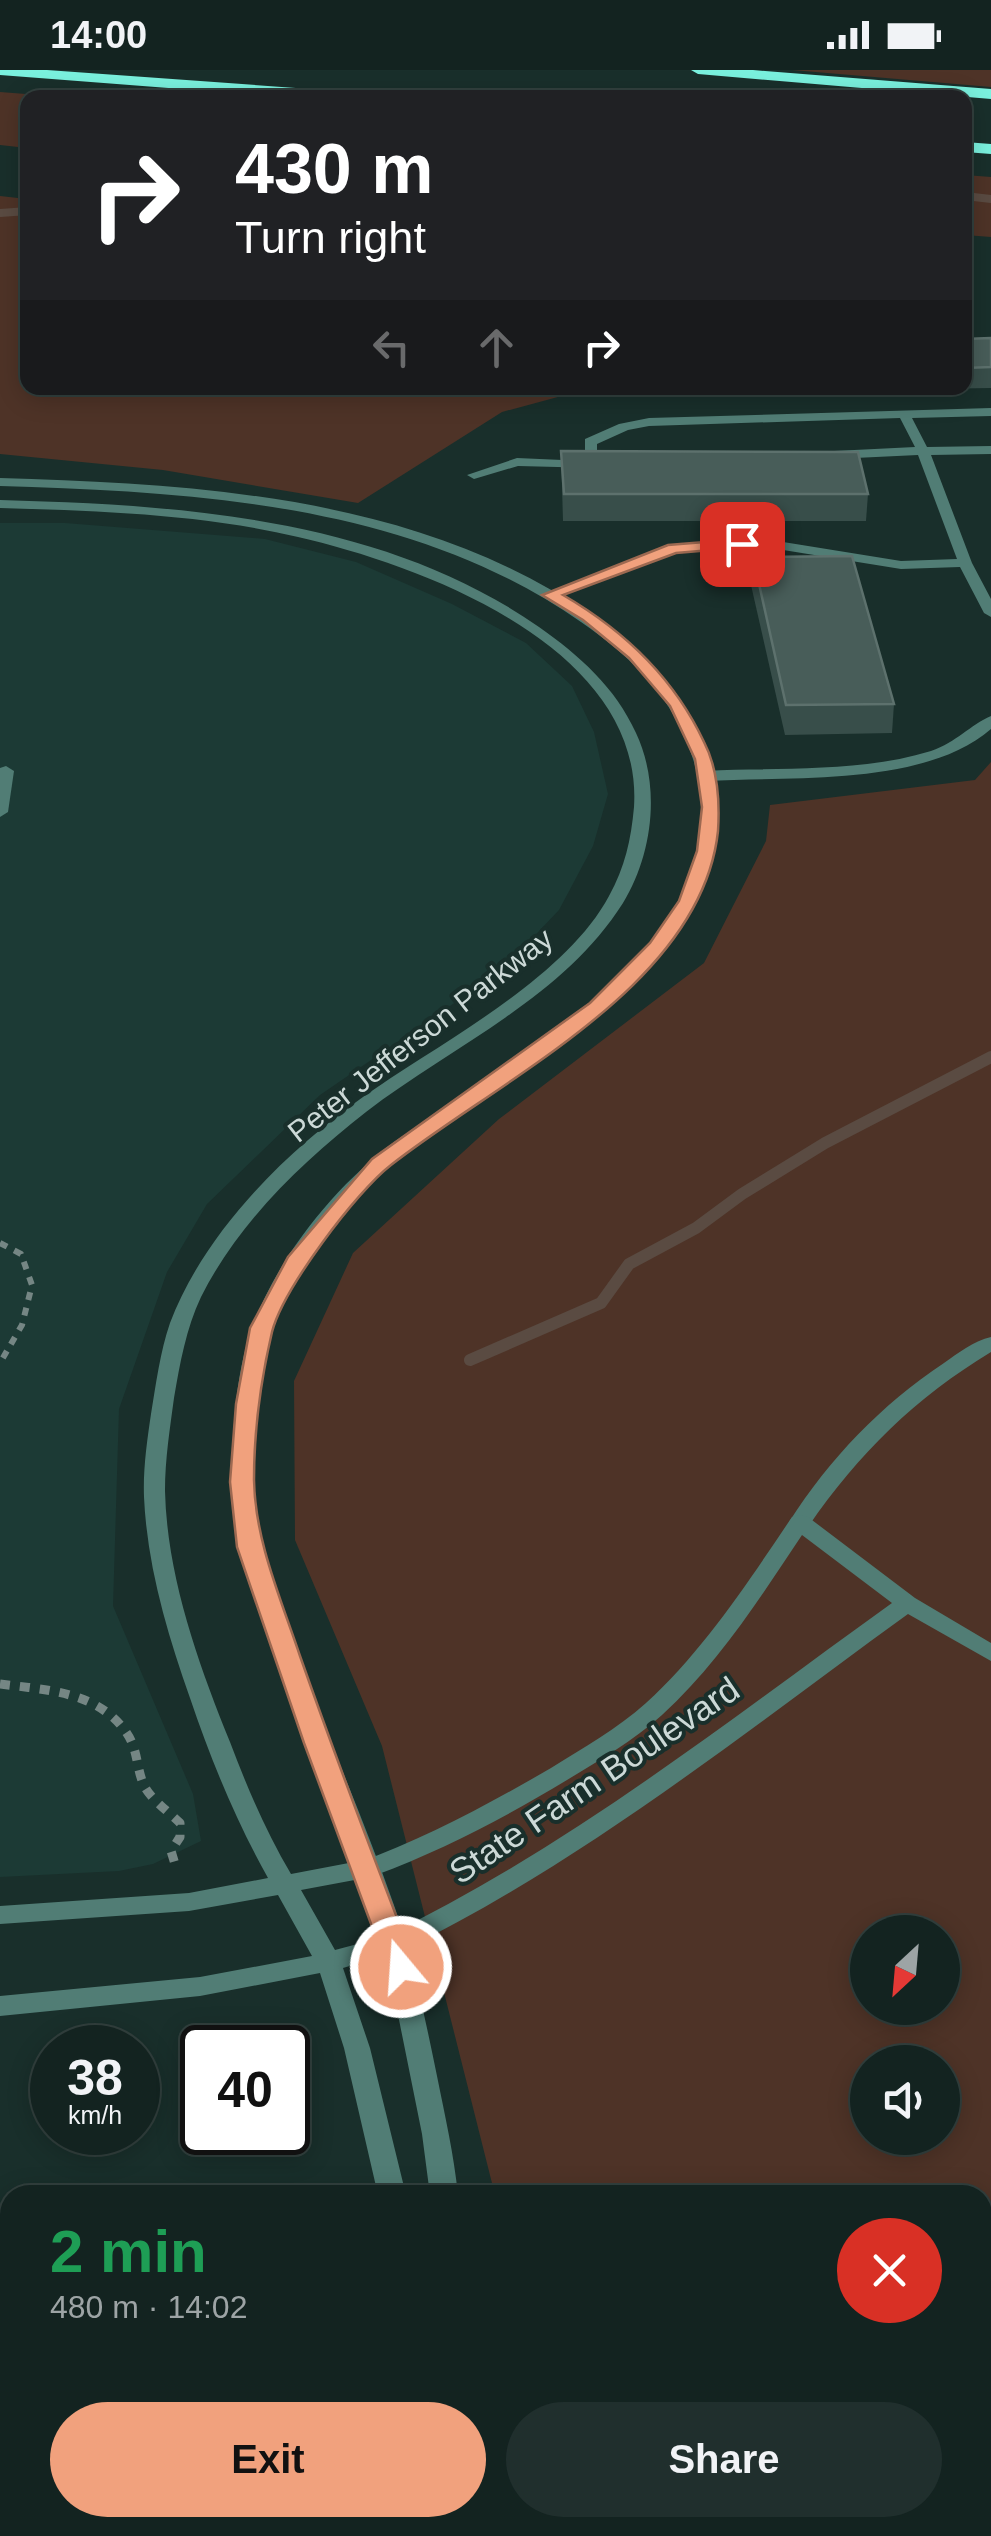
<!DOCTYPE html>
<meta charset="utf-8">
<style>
body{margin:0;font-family:Helvetica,sans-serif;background:#202f2d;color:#f1f3f6;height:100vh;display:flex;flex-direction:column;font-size:38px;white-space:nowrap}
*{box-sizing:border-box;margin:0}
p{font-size:32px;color:#9da4a5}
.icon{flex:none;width:55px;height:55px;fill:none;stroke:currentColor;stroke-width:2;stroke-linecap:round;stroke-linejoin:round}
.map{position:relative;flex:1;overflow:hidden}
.side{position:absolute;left:0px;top:2115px;width:992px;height:352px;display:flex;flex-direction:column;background:#132320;border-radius:30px 30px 0 0;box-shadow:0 5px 25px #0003,0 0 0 2px #32403e}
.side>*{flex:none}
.hud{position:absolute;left:20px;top:20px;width:952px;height:305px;border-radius:20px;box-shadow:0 5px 25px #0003,0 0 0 2px #32403e;background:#202124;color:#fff;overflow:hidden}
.needle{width:65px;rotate:206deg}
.fabs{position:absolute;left:850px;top:1845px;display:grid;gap:20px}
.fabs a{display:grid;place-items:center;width:110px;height:110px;border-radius:50%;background:#132320;box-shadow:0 5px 25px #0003,0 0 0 2px #32403e;font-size:50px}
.speed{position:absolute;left:30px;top:1955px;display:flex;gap:20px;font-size:50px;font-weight:700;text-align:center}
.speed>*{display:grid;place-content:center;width:130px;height:130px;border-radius:50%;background:#132320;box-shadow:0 5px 25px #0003,0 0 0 2px #32403e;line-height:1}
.speed small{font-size:25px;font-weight:400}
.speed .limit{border:5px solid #111;border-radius:15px;background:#fff;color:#111}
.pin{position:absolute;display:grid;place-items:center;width:85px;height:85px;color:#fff;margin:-42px;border-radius:20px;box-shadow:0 5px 15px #0006}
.me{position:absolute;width:110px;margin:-55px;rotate:342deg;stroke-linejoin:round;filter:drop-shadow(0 0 8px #0008)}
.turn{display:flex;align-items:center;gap:35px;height:210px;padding:0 50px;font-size:45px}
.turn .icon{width:130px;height:130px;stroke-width:2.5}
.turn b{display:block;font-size:70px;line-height:85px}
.lanes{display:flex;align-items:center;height:95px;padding:0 50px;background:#0003;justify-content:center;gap:50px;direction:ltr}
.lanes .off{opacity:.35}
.round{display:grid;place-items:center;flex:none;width:105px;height:105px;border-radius:52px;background:#202f2d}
.headline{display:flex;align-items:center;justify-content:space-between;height:170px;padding:0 50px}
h1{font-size:60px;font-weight:600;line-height:75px;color:#1e9e55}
.action{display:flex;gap:20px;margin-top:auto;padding:20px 50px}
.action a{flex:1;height:115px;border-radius:60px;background:#f1a17d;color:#111;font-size:40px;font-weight:600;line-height:115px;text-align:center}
.action a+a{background:#202f2d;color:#f1f3f6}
.status{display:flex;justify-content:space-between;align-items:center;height:70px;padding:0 50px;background:#132320;direction:ltr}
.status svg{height:28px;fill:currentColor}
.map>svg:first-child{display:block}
.built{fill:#1c3a35}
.green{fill:#4e3327;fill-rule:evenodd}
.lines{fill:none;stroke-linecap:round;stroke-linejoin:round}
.stream-far1{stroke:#5a4b42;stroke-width:8}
.stream{stroke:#5a4b42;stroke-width:12}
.path-far1{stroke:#758684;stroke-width:6;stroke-dasharray:8 8;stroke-linecap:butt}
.path{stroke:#758684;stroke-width:9;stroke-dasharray:10 10;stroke-linecap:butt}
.service{fill:#517d75;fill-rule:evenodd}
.minor{fill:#517d75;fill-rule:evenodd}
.tertiary{fill:#517d75;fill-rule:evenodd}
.motorway{fill:#7af1de;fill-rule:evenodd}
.wall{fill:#384e4a}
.building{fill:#485d59;stroke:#5d716d;stroke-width:2.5}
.route{fill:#f1a17d;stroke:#9d6951;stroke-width:2.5}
.labels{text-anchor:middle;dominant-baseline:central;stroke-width:8;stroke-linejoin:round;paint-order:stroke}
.street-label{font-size:30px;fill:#ccd9d7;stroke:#192f2b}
.near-street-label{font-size:35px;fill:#ccd9d7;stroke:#192f2b}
</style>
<div class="status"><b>14:00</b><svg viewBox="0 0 49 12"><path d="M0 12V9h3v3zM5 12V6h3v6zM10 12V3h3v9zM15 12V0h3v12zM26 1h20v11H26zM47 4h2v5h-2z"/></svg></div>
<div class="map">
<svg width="991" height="2466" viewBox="0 0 991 2466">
<rect width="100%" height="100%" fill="#192f2b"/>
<path class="built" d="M0 453H65L265 469 356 492 452 534 526 573 572 616 594 662 608 724 593 776 559 840 501 901 320 1025 207 1134 167 1202 119 1339 113 1536 193 1724 201 1771 153 1794 119 1801 0 1807Z"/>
<g class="green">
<path d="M792 0H991V17Z"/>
<path d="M0 22 65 27 28 28 27 78 0 75Z"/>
<path d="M965 105 991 107V167L965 165Z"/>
<path d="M0 126 27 129 28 318H591L502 342 358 433 163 400 0 384Z"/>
<path d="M991 692V2432L983 2435 982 2125H495L382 1676 295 1470 294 1311 353 1183 499 1049 704 893 766 771 770 735 975 710ZM868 1862H942V1938H868ZM868 1992H942V2068H868Z"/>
<path d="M579 2458H908L880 2466H581Z"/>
</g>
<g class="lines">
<g class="stream-far1">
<path d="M965 126 991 129"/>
<path d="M0 143 28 141"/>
</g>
<path class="stream" d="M470 1290 601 1233 629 1194 696 1158 742 1124 825 1073 991 987"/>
<path class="path-far1" d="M0 1173 21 1184 32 1215 22 1255 0 1293"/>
<path class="path" d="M0 1614C46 1620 97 1621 126 1662 138 1679 136 1696 143 1713 148 1727 169 1742 180 1753V1767L171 1781 175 1794"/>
<g class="service">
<path d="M991 338V346L912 348 927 377 991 376V384L931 385 972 493 991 529V547L984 543 960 497 901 499 777 479 676 482 555 528 543 525 674 474 777 471 901 491 957 489 918 385 834 389 827 385 834 381 915 377 900 348 649 356 628 360 597 374V398L518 396 474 409 467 405 517 388 585 391V369L619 354 649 348Z"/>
<path d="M991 646V659C924 717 791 706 706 711L698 706 706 701C779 697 860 703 931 681 957 672 970 655 991 646Z"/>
<path d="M6 696 14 701 8 742 0 747V698Z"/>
<path d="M991 1267V1282C915 1328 858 1384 808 1457H792L789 1452C830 1388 881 1335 944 1293 958 1283 974 1271 991 1267Z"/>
<path d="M991 2248V2276L982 2279V2251Z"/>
</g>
<path class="minor" d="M800 1445 808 1447 915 1528 991 1573V1591L908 1544C745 1662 585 1791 404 1880L395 1883 386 1880 382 1873 386 1866C567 1779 729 1650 892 1533L802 1465C760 1528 718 1594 662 1645 633 1671 600 1690 567 1710 506 1747 443 1780 376 1805L367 1808 358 1805 355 1799 358 1793C426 1768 489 1734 551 1698 583 1678 617 1659 646 1633 704 1580 748 1512 792 1447Z"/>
<g class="tertiary">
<path d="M0 408C204 414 421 427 594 547 638 578 677 613 699 663 732 737 716 804 671 869 611 955 493 1021 407 1080 350 1123 295 1191 271 1259 252 1315 249 1419 261 1476 269 1513 284 1549 297 1584 328 1669 365 1752 395 1838 414 1893 425 1948 437 2006 445 2046 454 2085 458 2125H430L422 2064 386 1885 343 1898 370 1978 406 2125H378L344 1978 320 1903 200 1926 0 1946V1926L200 1907 312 1886 278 1825 189 1841 0 1854V1836L189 1823 268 1808C236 1751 211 1690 190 1628 167 1563 147 1495 144 1427 143 1399 147 1371 151 1344 156 1314 160 1282 170 1253 204 1163 285 1082 363 1027 439 973 564 910 609 826 625 797 631 770 634 737 644 578 424 496 298 467 201 444 100 441 0 438V430C184 435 383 448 539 557 580 586 615 617 636 663 661 716 653 784 623 833 562 929 453 975 366 1042 302 1092 238 1153 201 1227 186 1259 180 1293 174 1328 170 1358 165 1389 165 1421 167 1506 198 1593 230 1672 247 1717 266 1762 291 1804L354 1792C328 1723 300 1655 275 1586 262 1550 247 1514 239 1477 227 1419 231 1314 252 1258 277 1188 334 1117 394 1072 484 1010 586 954 655 867 694 818 713 750 693 689 674 628 633 588 581 552 412 434 199 422 0 416ZM360 1809 380 1868 335 1880 301 1820Z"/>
<path d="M465 2458H495L497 2466H467Z"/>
</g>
<g class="motorway">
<path d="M0 0H47L365 23 372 28H297L0 5Z"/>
<path d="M691 0H753L991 19V29L698 4Z"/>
<path d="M965 72 991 74V84L965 82Z"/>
</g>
</g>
<g class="wall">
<path d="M991 268V318L742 322 741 318H965V269Z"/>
<path d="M561 381 868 424 866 451H563Z"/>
<path d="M753 487 894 634 892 663 785 665 751 515Z"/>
</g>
<g class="building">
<path d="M991 268V297L965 298V269Z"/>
<path d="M561 381 858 382 868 424H564Z"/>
<path d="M852 486 894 634 786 635 753 487Z"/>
</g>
<path class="route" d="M742 469 750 474 747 477 676 483 563 525C625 561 674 608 704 672 718 699 720 730 718 761 702 915 500 1009 391 1095 356 1122 283 1219 272 1262 261 1309 254 1362 254 1410 255 1471 281 1529 300 1586 337 1691 376 1794 416 1897L411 1905 401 1908 391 1905 387 1897 304 1673 237 1477 230 1412 236 1334 250 1258 288 1187 372 1089 590 933 650 873 679 831 697 781 702 737 695 689 670 636 629 588 583 550 542 525 668 475Z"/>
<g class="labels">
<g class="street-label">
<text transform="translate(420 965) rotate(-38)">Peter Jefferson Parkway</text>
</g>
<g class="near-street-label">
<text transform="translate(594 1710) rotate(-34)">State Farm Boulevard</text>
</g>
</g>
</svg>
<div class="fabs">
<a><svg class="needle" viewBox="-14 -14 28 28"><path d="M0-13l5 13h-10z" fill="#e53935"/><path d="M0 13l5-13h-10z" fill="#9da4a5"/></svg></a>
<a><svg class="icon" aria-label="sound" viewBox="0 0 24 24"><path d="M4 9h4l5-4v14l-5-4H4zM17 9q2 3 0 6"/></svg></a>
</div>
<div class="speed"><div>38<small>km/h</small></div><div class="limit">40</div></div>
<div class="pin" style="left:742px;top:474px;background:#d93025"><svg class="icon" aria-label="arrive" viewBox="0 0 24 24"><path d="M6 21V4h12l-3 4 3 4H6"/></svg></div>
<svg class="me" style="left:401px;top:1897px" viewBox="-20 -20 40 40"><circle r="17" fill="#f1a17d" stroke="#fff" stroke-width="3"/><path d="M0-11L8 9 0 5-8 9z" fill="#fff"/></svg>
<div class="hud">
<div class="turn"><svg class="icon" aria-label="right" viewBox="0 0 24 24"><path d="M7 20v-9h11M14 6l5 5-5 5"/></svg><div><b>430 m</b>Turn right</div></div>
<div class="lanes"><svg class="icon off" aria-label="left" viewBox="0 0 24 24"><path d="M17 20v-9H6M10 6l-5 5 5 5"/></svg><svg class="icon off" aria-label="ahead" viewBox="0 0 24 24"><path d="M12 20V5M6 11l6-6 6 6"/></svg><svg class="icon" aria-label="right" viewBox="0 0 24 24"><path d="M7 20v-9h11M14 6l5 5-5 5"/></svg></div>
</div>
<section class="side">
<div class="headline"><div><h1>2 min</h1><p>480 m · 14:02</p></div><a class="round" style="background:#d93025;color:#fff"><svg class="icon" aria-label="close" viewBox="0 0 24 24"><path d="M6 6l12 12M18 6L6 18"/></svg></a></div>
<div class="action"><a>Exit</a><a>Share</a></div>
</section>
</div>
